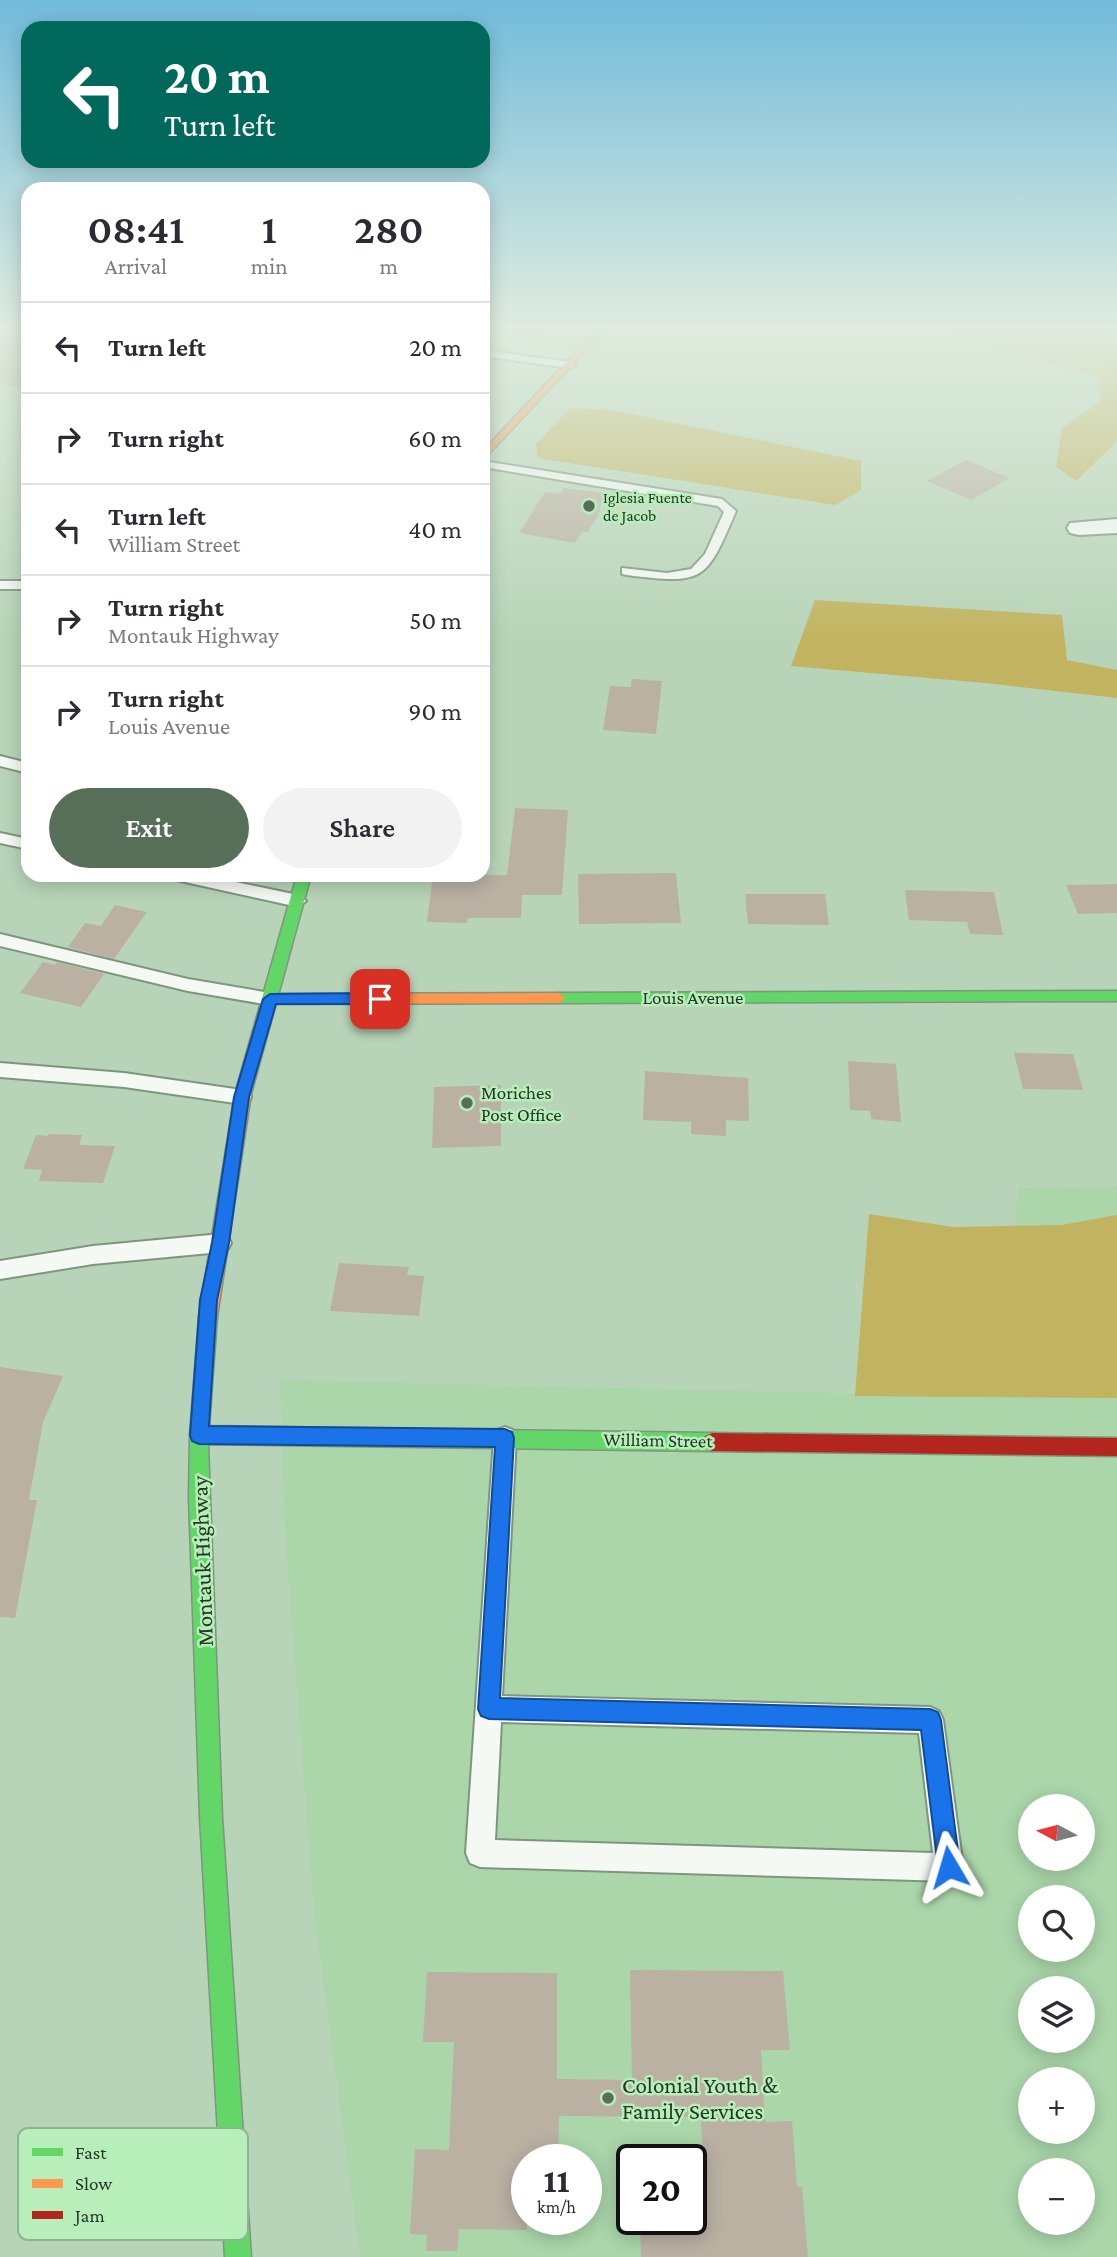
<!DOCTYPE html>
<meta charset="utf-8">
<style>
body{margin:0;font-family:"Crimson Pro",serif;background:#f2f2f3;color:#2b2b33;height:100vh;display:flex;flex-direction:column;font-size:26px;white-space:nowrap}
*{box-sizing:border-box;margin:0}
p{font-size:23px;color:#7c7c81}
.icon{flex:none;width:38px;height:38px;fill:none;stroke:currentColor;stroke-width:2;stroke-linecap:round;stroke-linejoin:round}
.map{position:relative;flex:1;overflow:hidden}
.panel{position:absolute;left:21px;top:182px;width:469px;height:700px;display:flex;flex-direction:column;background:#fff;border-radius:21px;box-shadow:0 4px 18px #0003}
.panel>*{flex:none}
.top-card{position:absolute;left:21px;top:21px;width:469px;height:147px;border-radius:21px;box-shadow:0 4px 18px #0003;background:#00695c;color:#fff;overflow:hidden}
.needle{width:46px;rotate:277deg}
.fabs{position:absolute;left:1018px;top:1794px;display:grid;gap:14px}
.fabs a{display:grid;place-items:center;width:77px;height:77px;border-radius:50%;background:#fff;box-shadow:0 4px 18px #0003;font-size:35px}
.speed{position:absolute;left:511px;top:2144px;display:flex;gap:14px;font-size:35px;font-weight:700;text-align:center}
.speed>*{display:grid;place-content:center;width:91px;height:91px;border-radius:50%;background:#fff;box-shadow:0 4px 18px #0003;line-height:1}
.speed small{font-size:18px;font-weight:400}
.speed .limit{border:4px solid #111;border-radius:10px;background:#fff;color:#111}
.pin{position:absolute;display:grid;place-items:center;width:60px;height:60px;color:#fff;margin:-30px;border-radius:14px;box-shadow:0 4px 10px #0006}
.me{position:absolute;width:77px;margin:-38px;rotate:353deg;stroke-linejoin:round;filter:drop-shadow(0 0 5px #0008)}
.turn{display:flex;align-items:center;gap:24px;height:147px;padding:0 28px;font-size:32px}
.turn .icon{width:91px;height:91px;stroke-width:2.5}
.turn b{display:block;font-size:49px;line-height:60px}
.eta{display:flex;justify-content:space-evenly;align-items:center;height:119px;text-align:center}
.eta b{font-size:42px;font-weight:600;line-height:49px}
.cta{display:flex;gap:14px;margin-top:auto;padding:14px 28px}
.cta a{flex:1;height:80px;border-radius:42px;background:#576f58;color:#fff;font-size:28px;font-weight:600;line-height:80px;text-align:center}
.cta a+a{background:#f2f2f3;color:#2b2b33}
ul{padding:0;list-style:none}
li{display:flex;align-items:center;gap:21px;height:91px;padding:0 28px;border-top:2px solid #e1e1e2}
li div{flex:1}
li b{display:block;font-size:26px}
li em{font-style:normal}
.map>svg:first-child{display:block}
.built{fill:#aad6aa;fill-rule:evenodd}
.green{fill:#c1b87a}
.forest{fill:#c1b35f}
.building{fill:#bab1a3}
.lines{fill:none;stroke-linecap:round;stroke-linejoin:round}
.lane-casing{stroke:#7f957f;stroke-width:4}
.street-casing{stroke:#7f957f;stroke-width:4}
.fast-casing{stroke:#7f957f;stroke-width:3}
.slow-casing{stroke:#7f957f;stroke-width:3}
.jam-casing{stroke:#7f957f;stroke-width:3}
.lane{fill:#f4f9f4;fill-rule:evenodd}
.street{fill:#f4f9f4;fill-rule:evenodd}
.fast{fill:#63d668;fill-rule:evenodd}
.slow{fill:#ff974d;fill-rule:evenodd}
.jam{fill:#b3261e;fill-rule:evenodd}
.route{fill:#1a73e8;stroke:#114b97;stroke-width:2}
.poi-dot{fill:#576f58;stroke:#b8eeb9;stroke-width:2.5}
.labels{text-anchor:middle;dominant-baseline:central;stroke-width:5;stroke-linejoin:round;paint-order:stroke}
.far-poi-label{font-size:16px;fill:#233824;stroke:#b8eeb9;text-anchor:start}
.street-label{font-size:19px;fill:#233824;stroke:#b8eeb9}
.poi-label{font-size:19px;fill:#233824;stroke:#b8eeb9;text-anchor:start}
.near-street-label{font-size:23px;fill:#233824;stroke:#b8eeb9}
.near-poi-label{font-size:23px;fill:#233824;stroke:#b8eeb9;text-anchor:start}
.key{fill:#b8eeb9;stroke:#8bb78c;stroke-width:2}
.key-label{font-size:19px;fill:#233824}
</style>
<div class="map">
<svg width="1117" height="2257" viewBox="0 0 1117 2257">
<rect width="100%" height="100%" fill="#b8d4b8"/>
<g class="built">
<path d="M483 342 527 348 483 391Z"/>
<path d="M1117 1187V2257H360L314 1912 285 1532 280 1380 1001 1397 1018 1188ZM1031 1806H1083V1858H1031ZM1031 1897H1083V1950H1031ZM1031 1988H1083V2040H1031ZM1031 2079H1083V2132H1031ZM527 2160H586V2219H527ZM632 2160H691V2219H632ZM1031 2170H1083V2222H1031Z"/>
</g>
<path class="green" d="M915 325C961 325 1099 309 1100 378L989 344Z"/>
<g class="forest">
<path d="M483 325H551L535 343 483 336Z"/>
<path d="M1037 325H1117V441L1076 481 1056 467 1062 428 1100 402 1099 367 1081 342Z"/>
<path d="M570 408 612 410 861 461V490L835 505 538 458 536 444Z"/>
<path d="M815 600 1062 615 1067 660 1117 670V698L985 683 791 666Z"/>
<path d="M869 1214 953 1227 1062 1225 1117 1215V1398L855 1396Z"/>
</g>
<g class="building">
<path d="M0 331 28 334V388L0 384Z"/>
<path d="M966 460 1010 478 971 500 927 481Z"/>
<path d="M563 488 604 493 598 517 587 532H582L575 543 519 533 545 492 560 494Z"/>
<path d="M632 679 662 681 656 734 603 730 610 686 631 687Z"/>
<path d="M515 808 568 810 562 895H522L521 918H468L467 923 427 922 433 875H507Z"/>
<path d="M676 873 681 923 579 924 578 874Z"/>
<path d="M1117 884V913L1078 914 1066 885Z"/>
<path d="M905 890 994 892 1003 935 970 934 967 922 909 920Z"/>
<path d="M745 894H825L829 925 748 924Z"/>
<path d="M115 905 147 912 114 959 68 947 85 923 101 926Z"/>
<path d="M43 962 55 965 57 962 104 974 81 1007 20 993Z"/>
<path d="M1014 1053 1073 1054 1083 1090 1023 1089Z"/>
<path d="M848 1061 896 1064 901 1122 871 1119 870 1111 850 1110Z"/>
<path d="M645 1071 748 1078 749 1121 726 1120V1136L691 1134V1122L643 1120Z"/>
<path d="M501 1085V1146L432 1148 434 1087Z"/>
<path d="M49 1134 82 1135 79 1145 115 1146 103 1183 39 1181 42 1170 23 1169 36 1135 48 1136Z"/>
<path d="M339 1263 409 1267 407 1275 424 1276 419 1316 330 1311Z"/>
<path d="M0 1367 63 1376 43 1422 29 1500H37L15 1618 0 1617Z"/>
<path d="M630 1970 783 1971 790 2050H761L765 2122 792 2121 797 2187H802L808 2257H641L640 2219H691V2193H704L701 2117 559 2116 558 2160H527V2230L459 2229 457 2251H426L427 2235 410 2234 415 2149 449 2150 454 2042H423L427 1972 557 1973V2079L632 2080Z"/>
</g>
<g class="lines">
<defs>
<g id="lane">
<path d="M483 350 570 362 575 365 570 368 483 356Z"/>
<path d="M483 461 722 499 736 511C706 581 705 585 627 575L622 574V568L667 573 691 569 705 554 724 512 718 506 483 467Z"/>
<rect x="0" y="581" width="28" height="8"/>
<path d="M0 756 28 763V773L0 766Z"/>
<path d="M0 833 28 839V849L0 843Z"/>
<path d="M168 875H202L298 895 306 901 298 907 176 880Z"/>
<path d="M0 934 188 979 270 993 276 994 279 999 276 1004 270 1005 188 991 0 946Z"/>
<path d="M0 1063 124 1073 242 1090 249 1092 251 1097 249 1102 242 1104 124 1087 0 1077Z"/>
<path d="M221 1234 228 1237 231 1243 228 1249 221 1252 93 1264 0 1279V1261L93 1246Z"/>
<path d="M505 1427 513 1430 516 1438 502 1696 930 1707 939 1711 943 1720 963 1867 959 1877 949 1881 480 1867 470 1863 466 1853 494 1438 497 1430ZM501 1722 919 1733 933 1853 495 1840Z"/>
</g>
<path id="street" d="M1117 519V533L1079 535 1070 533 1067 528 1070 523Z"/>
<g id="fast">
<path d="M297 875H311L251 1094 243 1100 235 1094Z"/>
<path d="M1117 991V1001L559 1003 552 998 559 993Z"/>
<path d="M208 1309 214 1312 217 1317 209 1426 712 1433 719 1436 721 1442 719 1448 712 1451 208 1444 222 1817 251 2257H225L200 1817 189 1497 190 1435 199 1317 202 1312Z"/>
</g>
<g id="slow">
<path d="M601 325H610L483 460V451Z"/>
<path d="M559 993 566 998 559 1003 270 1004 263 999 270 994Z"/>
<path d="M243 1088 251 1094 217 1317 214 1322 208 1325 202 1322 199 1317 235 1094Z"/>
</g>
<path id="jam" d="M712 1433 1117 1438V1456L712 1451 705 1448 703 1442 705 1436Z"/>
</defs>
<use href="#lane" class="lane-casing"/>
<use href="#street" class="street-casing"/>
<use href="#fast" class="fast-casing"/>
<use href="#slow" class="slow-casing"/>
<use href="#jam" class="jam-casing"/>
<use href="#lane" class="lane"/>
<use href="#street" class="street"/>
<use href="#fast" class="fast"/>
<use href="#slow" class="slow"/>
<use href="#jam" class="jam"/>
</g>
<linearGradient id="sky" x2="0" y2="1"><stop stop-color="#71bbdb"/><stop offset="0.51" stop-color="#dfecdf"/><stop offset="1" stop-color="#dfecdf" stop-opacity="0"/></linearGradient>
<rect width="1117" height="641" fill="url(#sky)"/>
<path class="route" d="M380 993 387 999 380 1004H276L249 1097 229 1243 217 1300 209 1426 505 1429 512 1432 514 1438 500 1698 930 1709 938 1712 941 1720 960 1867 957 1875 949 1879 941 1875 938 1867 921 1730 489 1719 481 1716 478 1709 495 1447 199 1444 192 1441 190 1435 200 1300 212 1243 234 1097 263 999 270 994Z"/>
<g class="poi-dot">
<circle cx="589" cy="506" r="7"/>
<circle cx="467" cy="1103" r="7"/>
<circle cx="608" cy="2098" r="7"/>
</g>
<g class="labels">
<g class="far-poi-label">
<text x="603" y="497">Iglesia Fuente<tspan x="603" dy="18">de Jacob</tspan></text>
</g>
<g class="street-label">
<text x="693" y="997">Louis Avenue</text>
<text transform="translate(658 1440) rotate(1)">William Street</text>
</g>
<g class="poi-label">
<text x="481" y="1092">Moriches<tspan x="481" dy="22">Post Office</tspan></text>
</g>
<g class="near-street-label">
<text transform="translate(202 1561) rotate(-92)">Montauk Highway</text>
</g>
<g class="near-poi-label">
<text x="622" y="2085">Colonial Youth &amp;<tspan x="622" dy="26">Family Services</tspan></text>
</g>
</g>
<rect x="18" y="2128" width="230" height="112" rx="10" class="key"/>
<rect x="32" y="2148" width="31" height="8" fill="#63d668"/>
<rect x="32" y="2179" width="31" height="9" fill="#ff974d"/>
<rect x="32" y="2211" width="31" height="8" fill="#b3261e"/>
<g class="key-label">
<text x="75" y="2159">Fast</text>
<text x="75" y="2190">Slow</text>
<text x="75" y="2222">Jam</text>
</g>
</svg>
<div class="fabs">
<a><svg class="needle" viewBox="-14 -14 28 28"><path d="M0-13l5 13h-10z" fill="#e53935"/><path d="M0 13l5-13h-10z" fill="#7c7c81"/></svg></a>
<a><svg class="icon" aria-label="search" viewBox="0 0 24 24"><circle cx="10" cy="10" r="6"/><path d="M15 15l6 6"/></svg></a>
<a><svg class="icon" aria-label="layers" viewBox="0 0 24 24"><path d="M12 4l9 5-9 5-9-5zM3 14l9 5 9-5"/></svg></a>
<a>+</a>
<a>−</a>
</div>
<div class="speed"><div>11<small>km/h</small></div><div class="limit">20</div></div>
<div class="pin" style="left:380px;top:999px;background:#d93025"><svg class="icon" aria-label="arrive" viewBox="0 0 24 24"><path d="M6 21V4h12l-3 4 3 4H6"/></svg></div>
<svg class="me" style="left:949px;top:1867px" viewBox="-20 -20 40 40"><path d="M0-17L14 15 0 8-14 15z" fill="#1a73e8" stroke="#fff" stroke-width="4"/></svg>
<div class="top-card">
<div class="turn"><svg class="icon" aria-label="left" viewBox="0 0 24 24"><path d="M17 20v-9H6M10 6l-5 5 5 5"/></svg><div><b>20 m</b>Turn left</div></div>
</div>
<section class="panel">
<div class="eta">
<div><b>08:41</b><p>Arrival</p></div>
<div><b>1</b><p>min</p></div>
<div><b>280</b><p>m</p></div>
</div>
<ul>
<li><svg class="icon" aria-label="left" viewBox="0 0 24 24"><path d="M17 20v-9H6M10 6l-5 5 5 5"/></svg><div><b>Turn left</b></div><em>20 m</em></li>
<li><svg class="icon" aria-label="right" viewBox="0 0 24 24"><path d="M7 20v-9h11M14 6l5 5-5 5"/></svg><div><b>Turn right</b></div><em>60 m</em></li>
<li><svg class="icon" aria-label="left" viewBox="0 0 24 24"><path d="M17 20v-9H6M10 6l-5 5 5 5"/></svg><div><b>Turn left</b><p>William Street</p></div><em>40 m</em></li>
<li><svg class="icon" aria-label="right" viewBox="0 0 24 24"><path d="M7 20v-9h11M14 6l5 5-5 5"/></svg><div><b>Turn right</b><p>Montauk Highway</p></div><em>50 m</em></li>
<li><svg class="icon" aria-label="right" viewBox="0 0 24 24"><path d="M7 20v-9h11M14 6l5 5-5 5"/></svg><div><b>Turn right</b><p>Louis Avenue</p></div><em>90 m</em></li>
</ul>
<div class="cta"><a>Exit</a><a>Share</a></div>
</section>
</div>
